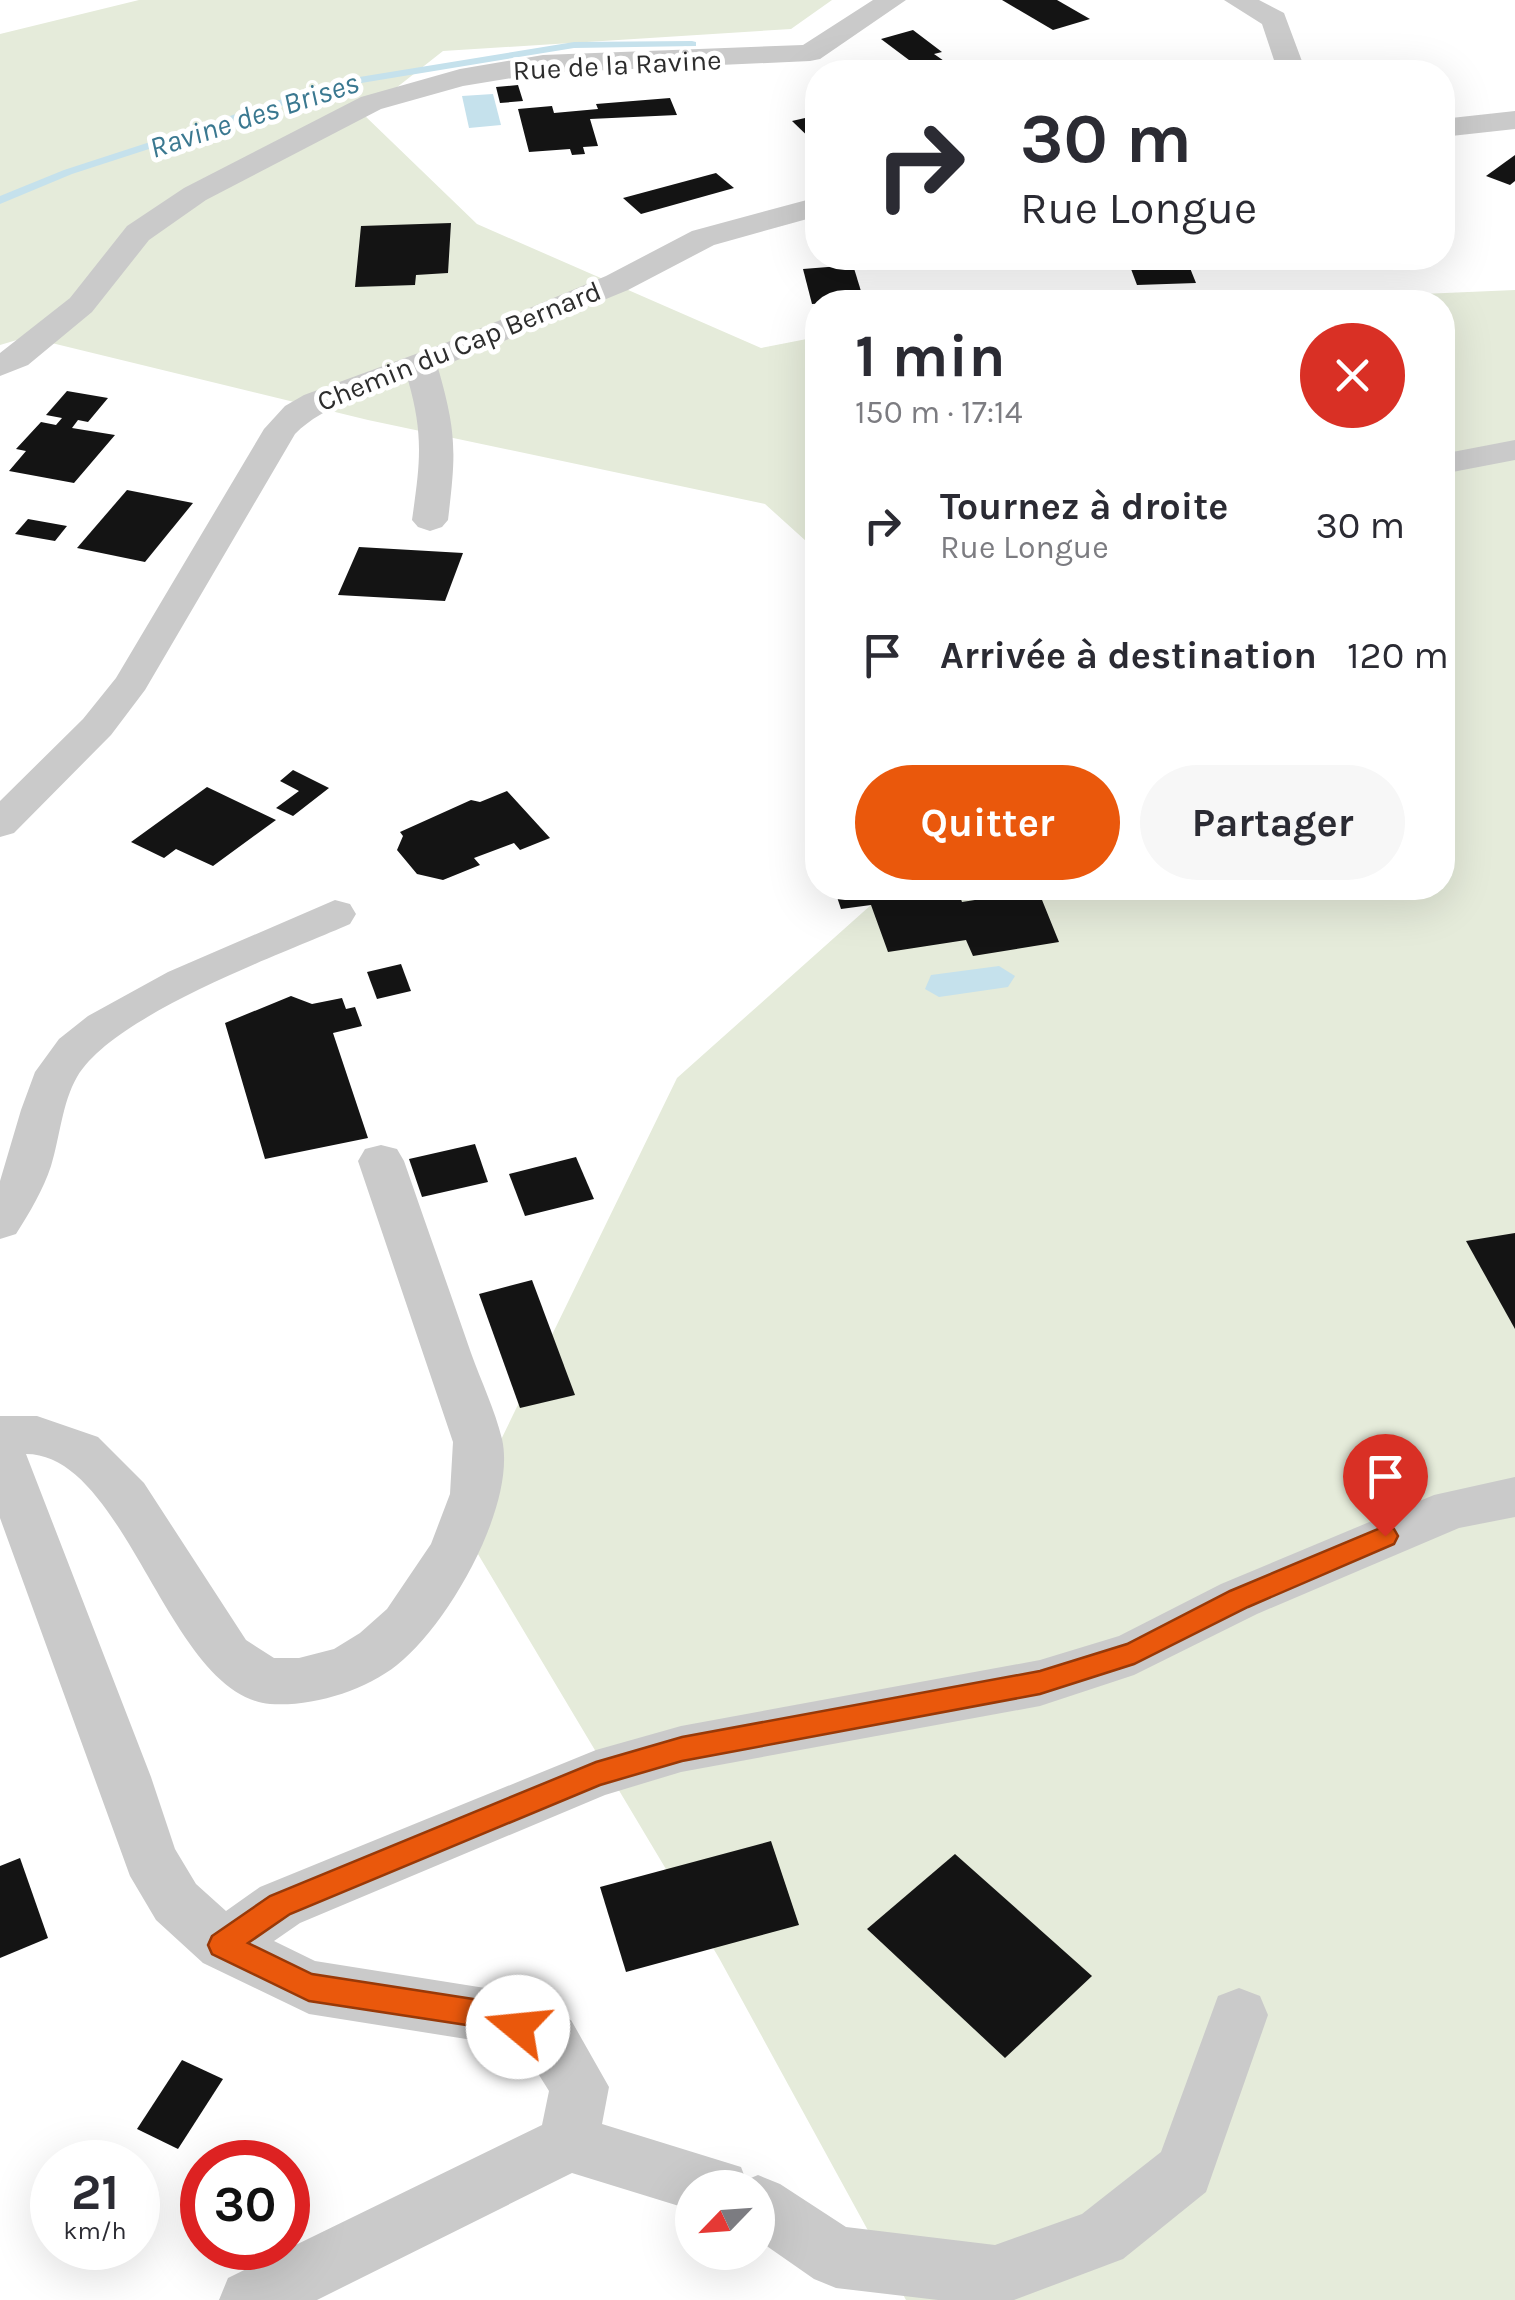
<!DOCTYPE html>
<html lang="fr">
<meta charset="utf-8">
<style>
body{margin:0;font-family:Karla,sans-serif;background:#f7f7f7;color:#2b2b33;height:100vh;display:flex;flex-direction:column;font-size:38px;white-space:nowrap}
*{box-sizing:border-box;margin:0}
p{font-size:32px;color:#7c7c81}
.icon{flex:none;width:55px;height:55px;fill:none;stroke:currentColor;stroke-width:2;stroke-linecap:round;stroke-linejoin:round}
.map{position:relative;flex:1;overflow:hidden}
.panel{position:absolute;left:805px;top:290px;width:650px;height:610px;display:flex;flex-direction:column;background:#fff;border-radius:40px;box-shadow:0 10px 40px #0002}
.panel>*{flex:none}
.guide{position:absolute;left:805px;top:60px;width:650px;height:210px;border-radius:40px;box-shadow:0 10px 40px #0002;background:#fff;color:#2b2b33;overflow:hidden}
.needle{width:65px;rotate:245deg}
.fabs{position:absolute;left:675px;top:2170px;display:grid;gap:20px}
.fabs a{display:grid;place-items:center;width:100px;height:100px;border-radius:50%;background:#fff;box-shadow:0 10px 40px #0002;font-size:50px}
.speed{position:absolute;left:30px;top:2140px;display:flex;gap:20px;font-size:50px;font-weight:700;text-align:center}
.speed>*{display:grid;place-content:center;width:130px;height:130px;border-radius:50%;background:#fff;box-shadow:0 10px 40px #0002;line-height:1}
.speed small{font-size:25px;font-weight:400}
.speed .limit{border:15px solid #d22;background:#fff;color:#111}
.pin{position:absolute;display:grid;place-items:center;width:85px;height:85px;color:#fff;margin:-102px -42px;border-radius:50% 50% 50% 0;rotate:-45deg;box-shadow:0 0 10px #0007}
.pin .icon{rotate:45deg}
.me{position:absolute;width:110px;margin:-55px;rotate:287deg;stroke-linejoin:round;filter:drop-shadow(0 0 8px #0008)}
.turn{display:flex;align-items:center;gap:35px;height:210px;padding:0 50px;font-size:45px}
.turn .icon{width:130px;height:130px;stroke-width:2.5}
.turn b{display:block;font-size:70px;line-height:85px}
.round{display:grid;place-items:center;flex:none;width:105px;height:105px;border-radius:52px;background:#f7f7f7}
.overview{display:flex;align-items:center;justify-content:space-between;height:170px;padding:0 50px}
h1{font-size:60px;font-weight:700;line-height:75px}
.primary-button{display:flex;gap:20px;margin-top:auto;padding:20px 50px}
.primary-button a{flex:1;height:115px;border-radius:60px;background:#ea580c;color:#fff;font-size:40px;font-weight:700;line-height:115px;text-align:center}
.primary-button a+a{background:#f7f7f7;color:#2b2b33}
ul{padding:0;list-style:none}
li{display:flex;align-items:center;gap:30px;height:130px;padding:0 50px}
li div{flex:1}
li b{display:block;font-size:38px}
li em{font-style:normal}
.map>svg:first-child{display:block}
.green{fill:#e5ebda}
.water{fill:#c5e1ec}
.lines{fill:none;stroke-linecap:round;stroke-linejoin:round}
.stream{fill:#c5e1ec;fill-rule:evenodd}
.building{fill:#141414}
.minor{fill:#cacaca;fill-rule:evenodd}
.route{fill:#ea580c;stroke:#983908;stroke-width:2.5}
.labels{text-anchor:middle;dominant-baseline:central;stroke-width:10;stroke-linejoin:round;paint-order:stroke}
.far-street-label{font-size:28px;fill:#2d2d2d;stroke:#fff}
.far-water-label{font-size:30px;font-style:italic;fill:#3a7890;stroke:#fff}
</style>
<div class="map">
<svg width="1515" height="2300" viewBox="0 0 1515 2300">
<rect width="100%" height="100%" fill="#fff"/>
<g class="green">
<path d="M139 0H832L791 29 443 51 363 114 477 224 761 348 817 337V551L765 504 368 420 27 337 0 345V34Z"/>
<path d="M1515 290V2300H906L719 1958 460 1524 677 1078 890 888H1442V302H996L1056 291 1258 301Z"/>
</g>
<g class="water">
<path d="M493 94 501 125 469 128 462 96Z"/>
<path d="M999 966 1015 976 1008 987 939 997 925 989 931 975Z"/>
</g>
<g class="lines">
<path class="stream" d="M692 41 696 42V46L574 48 343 86 72 174 0 204V196L64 170 341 80 574 42Z"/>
</g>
<g class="building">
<path d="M1002 0H1057L1090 19 1053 30Z"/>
<path d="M913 30 942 52 934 54 947 63 921 69 881 39Z"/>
<path d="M518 85 523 101 500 103 496 87Z"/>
<path d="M670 98 677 115 590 119 598 146 583 147 585 154 572 155 570 149 529 152 518 109 552 106 554 113 598 109 596 104Z"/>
<path d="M818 115V146L792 121Z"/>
<path d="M1515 155V181L1510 185 1486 176Z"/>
<path d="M716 173 734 188 641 214 623 198Z"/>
<path d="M451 223 448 273 416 275 415 285 355 287 361 226Z"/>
<path d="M1107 258H1186L1196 283 1137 285 1128 261 1108 262Z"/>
<path d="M853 265 864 301 812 304 803 269Z"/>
<path d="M67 391 108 398 88 422 78 420 72 428 115 435 74 483 9 471 26 451 16 449 41 422 56 425 62 418 46 415Z"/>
<path d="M127 490 193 503 145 562 77 548Z"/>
<path d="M28 519 67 526 55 541 15 534Z"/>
<path d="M359 547 463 553 445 601 338 595Z"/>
<path d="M293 770 329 788 293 816 276 808 299 791 280 781Z"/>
<path d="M207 787 276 820 213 866 176 849 164 858 131 842Z"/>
<path d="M507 791 550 838 520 850 514 843 474 858 480 865 443 880 417 874 397 850 403 836 400 832 471 800 480 802Z"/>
<path d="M834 888H947L949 892 958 891 962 902 1038 890 1059 942 973 956 966 940 888 952 871 905 841 909Z"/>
<path d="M401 964 411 991 377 999 367 972Z"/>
<path d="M291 996 312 1004 342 998 346 1009 355 1007 362 1026 333 1033 368 1138 265 1159 225 1023Z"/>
<path d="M475 1144 488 1182 422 1197 409 1159Z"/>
<path d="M576 1157 594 1199 525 1216 509 1174Z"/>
<path d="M1515 1233V1329L1466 1241Z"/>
<path d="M532 1280 575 1395 520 1408 479 1294Z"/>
<path d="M771 1841 799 1925 626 1972 600 1887Z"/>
<path d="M955 1854 1092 1976 1005 2058 867 1929Z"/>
<path d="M20 1858 48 1938 0 1958V1866Z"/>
<path d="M182 2060 223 2079 178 2149 137 2129Z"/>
</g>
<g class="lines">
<g class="minor">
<path d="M873 0H906L820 59 810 61 543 73 463 86 381 109 206 200 149 240 92 312 28 365 0 376V353L70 298 127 226 184 188 361 97 460 69 543 55 803 45Z"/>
<path d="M1224 0H1259L1284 13 1306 72H1278L1262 24Z"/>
<path d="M1515 111V129L1442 137V119Z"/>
<path d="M818 197V216L714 245 628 290 438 368C457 434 456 453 448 520L442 527 430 531 418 527 412 520C420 463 424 436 408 380 369 394 325 404 295 434L145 690 111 735 14 833 0 837V801L83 719 116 678 264 429 285 406 304 395 443 344 606 276 692 231Z"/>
<path d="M1515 440V460L1442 474V454Z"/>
<path d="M335 900 350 904 356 914 350 924C282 954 114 1014 77 1077 62 1103 60 1137 51 1166 43 1190 30 1212 16 1234L0 1239V1181L21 1110 35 1072 59 1039 88 1016 168 972Z"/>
<path d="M381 1145 397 1149 404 1161C426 1225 449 1289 471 1353 481 1381 495 1410 502 1439 517 1505 448 1625 397 1665 364 1691 312 1707 270 1704 168 1695 127 1454 26 1454L151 1777 175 1849 196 1884 226 1911 260 1887 596 1750 681 1726 1040 1660 1119 1636 1221 1584 1434 1495 1515 1477V1517L1459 1528 1257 1614 1134 1675 1040 1706 681 1772 605 1795 300 1923 274 1941 315 1961 485 1988 571 2020 609 2087 602 2124 741 2167 746 2180 758 2175 780 2184 846 2227 995 2245 1082 2214 1161 2152 1218 1996 1239 1988 1260 1996 1268 2015 1206 2192 1123 2259 1014 2300H938L836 2288 814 2279 758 2240V2188H692V2210L572 2173 317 2300H219L228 2278 542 2125 549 2091 529 2059 485 2042 309 2014 203 1963 156 1920 130 1876 0 1518V1416H37L98 1437 144 1483 246 1640 274 1658H299L334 1649 360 1633 387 1609 431 1544 450 1494 453 1442 358 1161 365 1149Z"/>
</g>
</g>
<path class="route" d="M1385 1526 1394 1529 1398 1536 1394 1544 1248 1607 1134 1664 1040 1694 682 1761 600 1785 290 1914 248 1943 312 1974 486 2001 528 2017 533 2027 528 2037 518 2041 486 2028 309 2001 212 1954 208 1945 212 1936 270 1896 596 1762 682 1737 1040 1671 1127 1644 1230 1591Z"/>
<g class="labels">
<g class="far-street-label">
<text transform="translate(617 65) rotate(-3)">Rue de la Ravine</text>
<text transform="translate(459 346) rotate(-22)">Chemin du Cap Bernard</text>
</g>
<g class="far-water-label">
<text transform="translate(254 115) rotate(-18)">Ravine des Brises</text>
</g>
</g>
</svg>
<div class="fabs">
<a><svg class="needle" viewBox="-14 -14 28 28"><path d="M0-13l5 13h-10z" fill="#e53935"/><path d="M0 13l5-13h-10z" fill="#7c7c81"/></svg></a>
</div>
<div class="speed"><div>21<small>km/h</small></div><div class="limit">30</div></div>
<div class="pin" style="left:1385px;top:1536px;background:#d93025"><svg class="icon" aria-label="arrive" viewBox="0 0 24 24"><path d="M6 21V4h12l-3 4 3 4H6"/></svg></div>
<svg class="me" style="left:518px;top:2027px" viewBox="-20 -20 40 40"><circle r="19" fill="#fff"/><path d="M0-13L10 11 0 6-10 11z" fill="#ea580c"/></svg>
<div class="guide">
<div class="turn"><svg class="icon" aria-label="right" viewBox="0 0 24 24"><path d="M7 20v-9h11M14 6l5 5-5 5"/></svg><div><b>30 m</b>Rue Longue</div></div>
</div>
<section class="panel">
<div class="overview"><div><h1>1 min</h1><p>150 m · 17:14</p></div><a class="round" style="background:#d93025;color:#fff"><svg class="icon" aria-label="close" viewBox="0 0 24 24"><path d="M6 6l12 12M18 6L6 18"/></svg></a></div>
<ul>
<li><svg class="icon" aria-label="right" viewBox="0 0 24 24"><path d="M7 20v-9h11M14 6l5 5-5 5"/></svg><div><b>Tournez à droite</b><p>Rue Longue</p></div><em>30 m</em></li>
<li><svg class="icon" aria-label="arrive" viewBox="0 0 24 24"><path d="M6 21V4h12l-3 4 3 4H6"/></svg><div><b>Arrivée à destination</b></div><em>120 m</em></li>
</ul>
<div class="primary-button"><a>Quitter</a><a>Partager</a></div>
</section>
</div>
